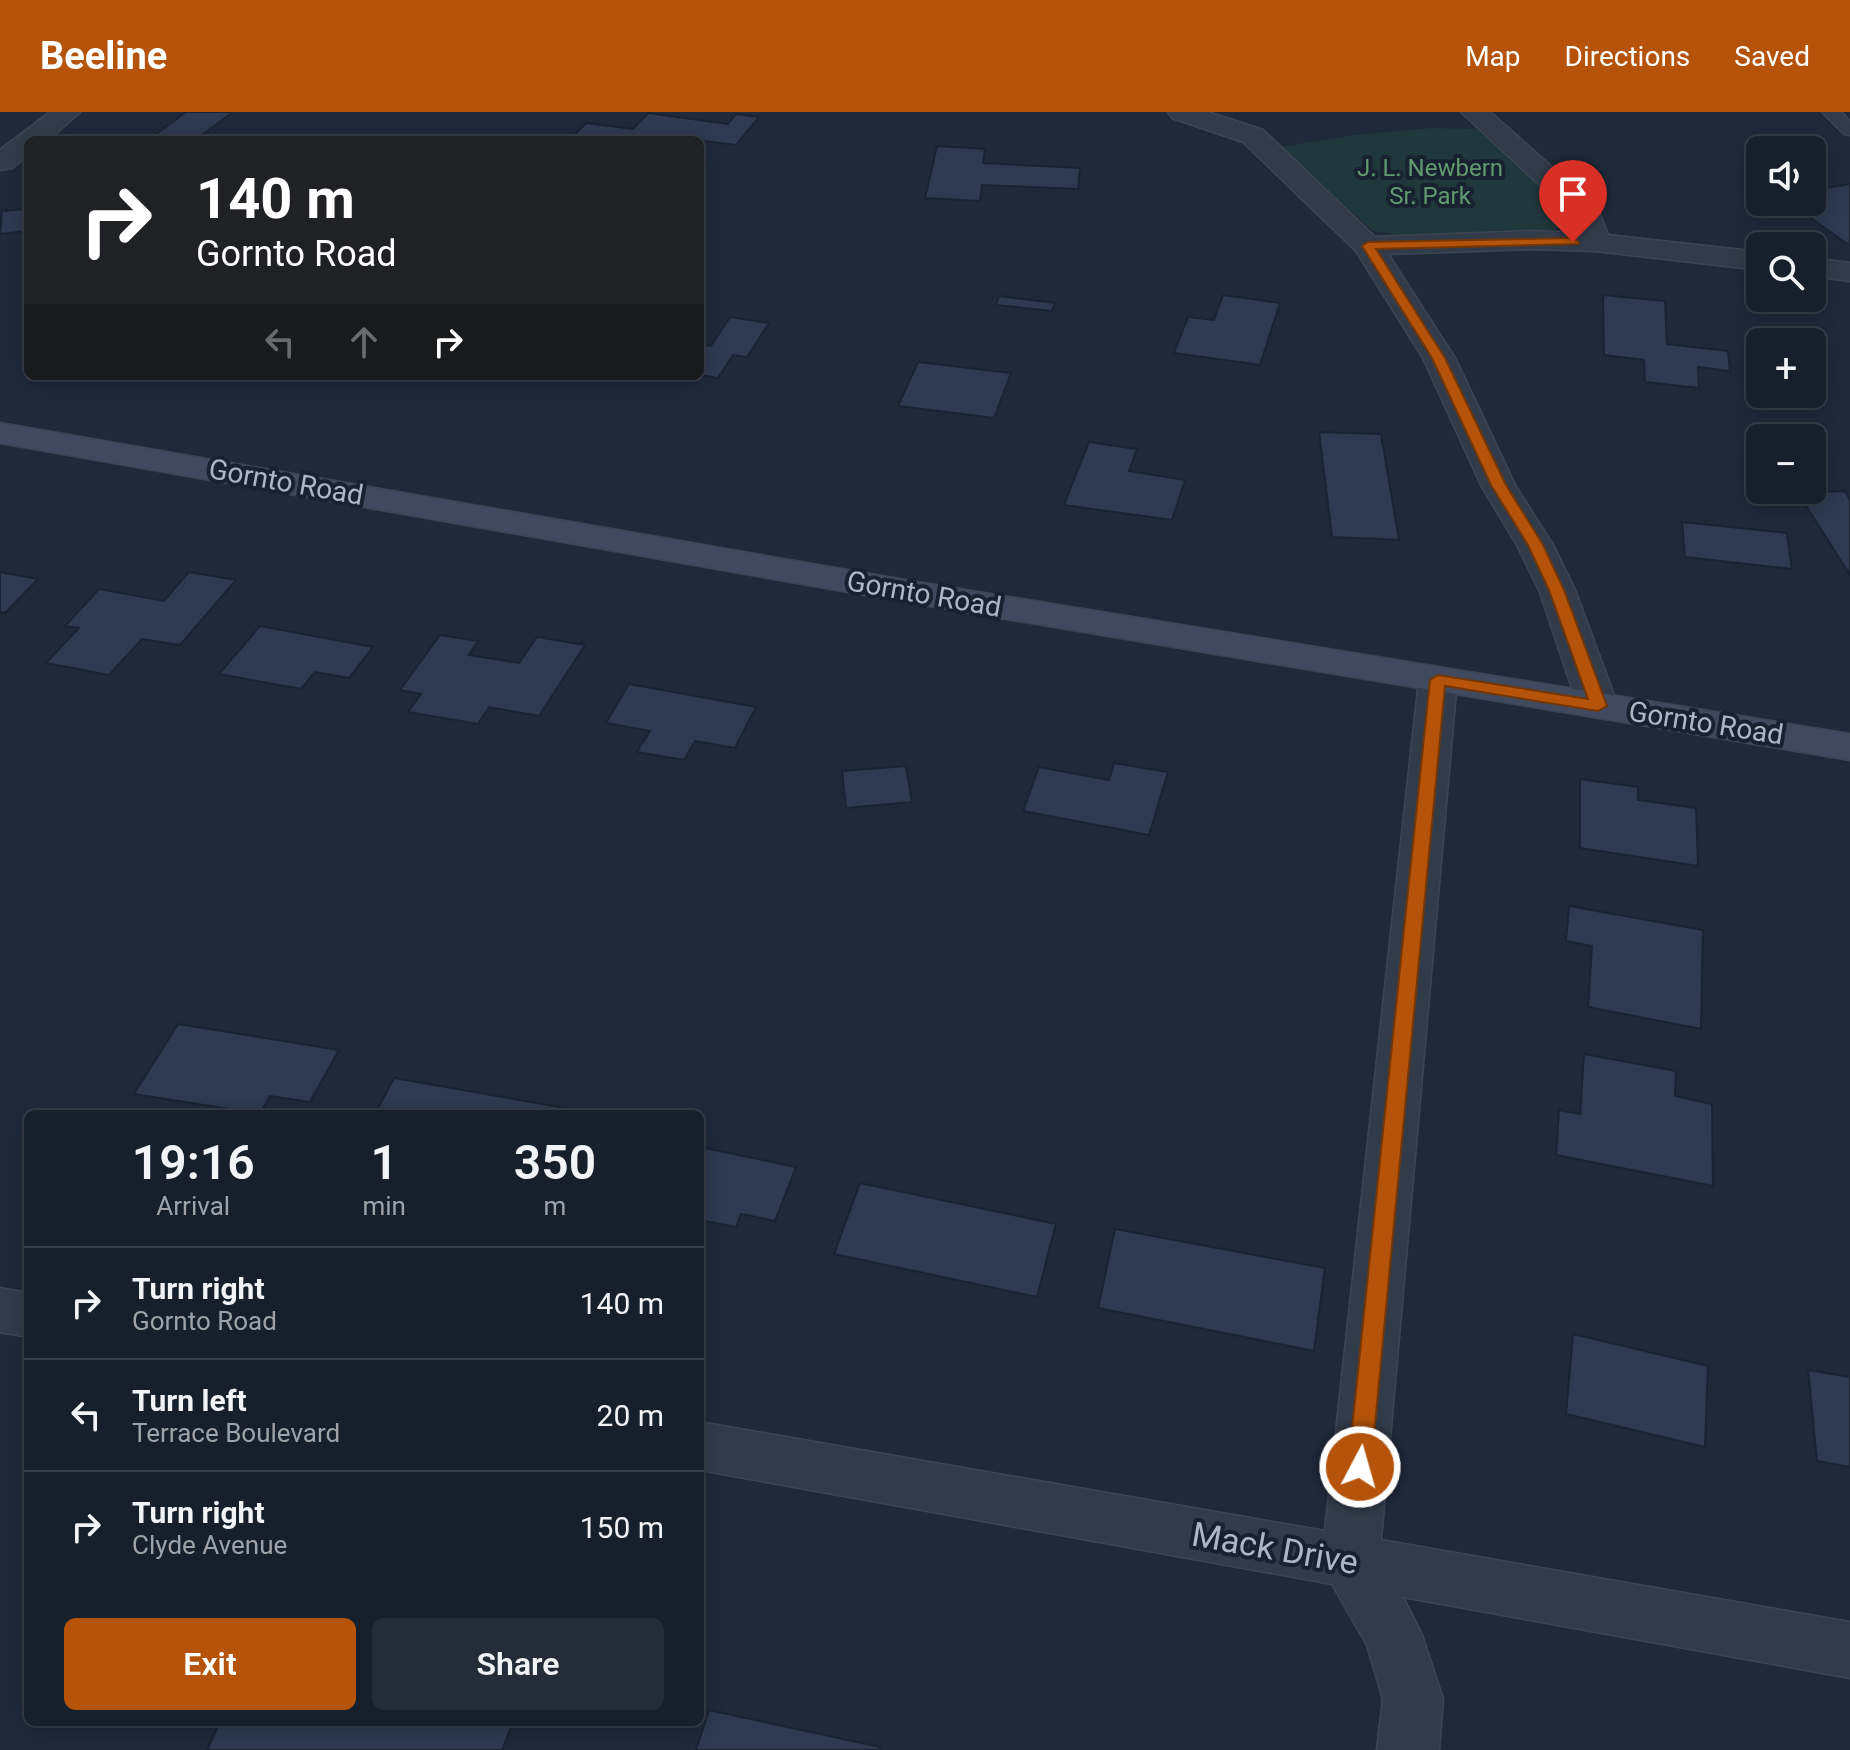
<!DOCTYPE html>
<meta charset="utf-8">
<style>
body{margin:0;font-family:Roboto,sans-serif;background:#232c38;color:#f1f3f6;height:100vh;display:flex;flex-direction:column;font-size:30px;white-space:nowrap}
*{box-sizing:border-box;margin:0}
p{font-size:26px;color:#9ea2a9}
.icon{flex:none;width:44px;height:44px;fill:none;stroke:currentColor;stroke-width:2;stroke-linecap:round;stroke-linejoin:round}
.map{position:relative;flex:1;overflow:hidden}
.drawer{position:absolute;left:24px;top:998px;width:680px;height:616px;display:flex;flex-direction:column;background:#161f2c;border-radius:12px;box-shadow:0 4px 20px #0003,0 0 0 2px #353d48}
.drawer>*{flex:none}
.top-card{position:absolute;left:24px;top:24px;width:680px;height:244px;border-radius:12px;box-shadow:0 4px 20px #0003,0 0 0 2px #353d48;background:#202124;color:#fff;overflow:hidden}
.fabs{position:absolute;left:1746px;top:24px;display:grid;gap:16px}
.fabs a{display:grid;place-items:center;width:80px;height:80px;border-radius:12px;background:#161f2c;box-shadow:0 4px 20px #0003,0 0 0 2px #353d48;font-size:40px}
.pin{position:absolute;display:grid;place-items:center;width:68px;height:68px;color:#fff;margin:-82px -34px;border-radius:50% 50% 50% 0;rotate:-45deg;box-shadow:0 0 8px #0007}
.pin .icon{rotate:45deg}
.me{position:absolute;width:88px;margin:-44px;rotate:6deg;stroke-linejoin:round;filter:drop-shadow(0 0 6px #0008)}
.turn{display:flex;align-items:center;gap:28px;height:168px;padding:0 40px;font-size:36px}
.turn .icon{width:104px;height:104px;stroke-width:2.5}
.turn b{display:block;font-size:56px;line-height:68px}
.lanes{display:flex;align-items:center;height:76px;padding:0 40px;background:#0003;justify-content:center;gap:40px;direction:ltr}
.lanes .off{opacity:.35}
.eta{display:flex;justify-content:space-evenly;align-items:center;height:136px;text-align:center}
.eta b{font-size:48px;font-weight:600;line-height:56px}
.primary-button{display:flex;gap:16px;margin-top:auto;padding:16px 40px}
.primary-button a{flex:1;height:92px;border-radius:12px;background:#b45309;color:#fff;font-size:32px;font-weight:600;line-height:92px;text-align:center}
.primary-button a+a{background:#232c38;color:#f1f3f6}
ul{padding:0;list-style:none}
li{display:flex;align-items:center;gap:24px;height:112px;padding:0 40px;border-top:2px solid #353d48}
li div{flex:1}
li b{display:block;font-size:30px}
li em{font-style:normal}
header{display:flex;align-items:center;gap:48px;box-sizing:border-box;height:112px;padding:0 40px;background:#b45309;color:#fff}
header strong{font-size:38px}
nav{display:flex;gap:44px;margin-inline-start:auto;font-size:28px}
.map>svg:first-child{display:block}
.green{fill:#20373b}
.building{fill:#2d3a4f;stroke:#1a2331;stroke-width:2}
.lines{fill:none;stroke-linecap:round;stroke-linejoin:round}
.lane-casing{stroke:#3c4554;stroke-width:3}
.street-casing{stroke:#3c4554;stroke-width:3}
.secondary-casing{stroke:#3c4554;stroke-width:3}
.lane{fill:#323b4a;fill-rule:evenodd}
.street{fill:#323b4a;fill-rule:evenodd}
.secondary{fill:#404a5e;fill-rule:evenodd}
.route{fill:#b45309;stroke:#753606;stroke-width:2}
.labels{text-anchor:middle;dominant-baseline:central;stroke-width:8;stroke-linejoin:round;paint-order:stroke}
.far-park-label{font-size:24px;fill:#629a70;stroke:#18212f}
.street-label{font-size:28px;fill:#acb6c7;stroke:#18212f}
.near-street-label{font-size:34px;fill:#acb6c7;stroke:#18212f}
</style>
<header>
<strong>Beeline</strong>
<nav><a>Map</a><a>Directions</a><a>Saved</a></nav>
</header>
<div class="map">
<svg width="1850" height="1638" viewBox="0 0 1850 1638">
<rect width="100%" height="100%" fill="#1e293a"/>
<path class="green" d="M1431 16 1485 17 1579 101 1554 118 1406 124 1373 119 1280 35 1354 23Z"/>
<g class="building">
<path d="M186 0H233L202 23 222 26 220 28H148Z"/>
<path d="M648 1 728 12 736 2 759 5 736 33 687 27 570 28 586 11 633 17Z"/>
<path d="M937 34 985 37 983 51 1080 56 1078 77 982 73 980 89 925 86Z"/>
<path d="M1850 72V134L1804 101 1786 104 1768 90H1812V78Z"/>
<path d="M28 97V119L0 122 2 99Z"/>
<path d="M1223 183 1280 191 1260 253 1174 241 1188 205 1214 208Z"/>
<path d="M1603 183 1665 189 1667 232 1728 239 1730 259 1698 255 1699 276 1645 270 1644 248 1604 243Z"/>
<path d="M999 184 1055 191 1052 199 996 193Z"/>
<path d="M730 205 769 211 747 245 733 243 718 266 700 263V232L711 234Z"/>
<path d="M918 250 1011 261 994 306 898 294Z"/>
<path d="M1319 320 1381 322 1399 428 1332 425Z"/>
<path d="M1089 330 1137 337 1129 359 1185 368 1172 408 1064 393Z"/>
<path d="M1845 379 1850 388V463L1798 381Z"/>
<path d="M1682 410 1787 421 1792 457 1685 445Z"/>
<path d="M0 460 38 467 5 501 0 500Z"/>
<path d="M189 460 236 468 180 533 142 527 109 563 46 551 79 516 65 514 99 477 164 489Z"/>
<path d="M260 514 373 535 349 566 315 560 301 577 219 562Z"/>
<path d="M440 523 478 529 469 543 519 551 537 525 585 533 539 604 489 595 478 612 408 600 421 582 400 578Z"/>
<path d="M629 572 756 595 735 636 695 629 684 648 637 640 650 619 606 611Z"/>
<path d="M1114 651 1168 660 1149 723 1023 699 1039 655 1109 668Z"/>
<path d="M906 654 912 690 846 696 842 659Z"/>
<path d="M1580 667 1638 675V688L1696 696 1698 754 1580 736Z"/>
<path d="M1569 794 1703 818 1701 917 1588 895 1592 834 1566 829Z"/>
<path d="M178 912 339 938 310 990 270 984 260 1002 134 982Z"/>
<path d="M1584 942 1676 959 1675 984 1712 992 1713 1074 1556 1043 1559 998 1580 1002Z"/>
<path d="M394 966 565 996 562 1002H375Z"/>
<path d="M700 1035 796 1055 775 1109 741 1102 736 1115 700 1108Z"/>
<path d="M860 1071 1056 1112 1037 1185 834 1142Z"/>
<path d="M1115 1117 1325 1156 1314 1239 1098 1196Z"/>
<path d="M1573 1222 1708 1254 1705 1335 1566 1302Z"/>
<path d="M1808 1258 1850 1265V1355L1817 1349Z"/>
<path d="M709 1598 880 1635V1638H696Z"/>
<path d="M220 1610H513L502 1638H207Z"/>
</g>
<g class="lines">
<defs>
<path id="lane" d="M1822 0H1841L1850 9V23L1844 22Z"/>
<g id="street">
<path d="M50 0H80L48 28H28V43L12 56 0 58V38Z"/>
<path d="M1168 0H1208L1263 18 1375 125 1530 119 1578 121 1573 104 1461 0H1490L1597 95 1608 123 1760 140V158L1595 139 1530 137 1388 142 1455 246 1515 373 1553 433 1575 478 1618 594 1612 603 1598 606 1584 603 1578 594 1539 478 1517 433 1481 373 1423 246 1356 139 1243 30 1172 6Z"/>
<path d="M1812 146 1850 151V169L1812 164Z"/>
<path d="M1438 556 1452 559 1457 568 1381 1428 1850 1510V1566L1403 1485 1422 1523 1443 1587 1439 1638H1377L1383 1587 1367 1533 1332 1472 700 1358V1310L1325 1419 1419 568 1424 559Z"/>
<path d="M0 1176 28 1181V1225L0 1220Z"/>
</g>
<path id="secondary" d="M0 311 905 468 1850 622V648L905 490 0 331Z"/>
</defs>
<use href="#lane" class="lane-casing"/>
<use href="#street" class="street-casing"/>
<use href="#secondary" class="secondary-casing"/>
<use href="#lane" class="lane"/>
<use href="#street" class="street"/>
<use href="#secondary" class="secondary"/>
</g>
<path class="route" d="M1573 126 1579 130 1578 132 1376 137 1445 246 1506 373 1543 433 1564 478 1607 594 1598 599 1445 574 1371 1355 1368 1362 1360 1365 1352 1362 1348 1355 1430 568 1438 563 1588 587 1549 478 1528 433 1491 373 1432 246 1362 134 1368 130Z"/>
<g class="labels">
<g class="far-park-label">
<text x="1430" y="56">J. L. Newbern<tspan x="1430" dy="28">Sr. Park</tspan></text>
</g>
<g class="street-label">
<text transform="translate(286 370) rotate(10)">Gornto Road</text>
<text transform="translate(924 482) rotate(10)">Gornto Road</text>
<text transform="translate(1706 611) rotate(9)">Gornto Road</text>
</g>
<g class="near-street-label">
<text transform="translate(1275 1436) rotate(10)">Mack Drive</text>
</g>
</g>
</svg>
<div class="fabs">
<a><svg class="icon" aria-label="sound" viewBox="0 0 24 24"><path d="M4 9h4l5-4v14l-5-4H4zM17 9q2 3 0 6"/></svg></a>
<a><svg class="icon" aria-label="search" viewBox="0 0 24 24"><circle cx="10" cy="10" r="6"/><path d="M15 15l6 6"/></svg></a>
<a>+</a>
<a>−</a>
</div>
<div class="pin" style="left:1573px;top:130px;background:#d93025"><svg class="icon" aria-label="arrive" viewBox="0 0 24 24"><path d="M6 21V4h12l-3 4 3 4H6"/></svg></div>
<svg class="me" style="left:1360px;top:1355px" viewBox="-20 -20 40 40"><circle r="17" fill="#b45309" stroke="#fff" stroke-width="3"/><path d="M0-11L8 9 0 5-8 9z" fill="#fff"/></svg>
<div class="top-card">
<div class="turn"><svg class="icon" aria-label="right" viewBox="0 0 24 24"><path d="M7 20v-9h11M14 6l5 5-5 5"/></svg><div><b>140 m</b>Gornto Road</div></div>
<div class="lanes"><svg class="icon off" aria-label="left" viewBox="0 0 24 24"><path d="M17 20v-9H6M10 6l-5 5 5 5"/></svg><svg class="icon off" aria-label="ahead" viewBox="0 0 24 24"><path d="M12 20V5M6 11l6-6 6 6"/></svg><svg class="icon" aria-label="right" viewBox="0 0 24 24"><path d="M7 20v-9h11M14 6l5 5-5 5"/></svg></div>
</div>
<section class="drawer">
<div class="eta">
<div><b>19:16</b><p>Arrival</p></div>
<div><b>1</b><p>min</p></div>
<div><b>350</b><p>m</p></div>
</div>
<ul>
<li><svg class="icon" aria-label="right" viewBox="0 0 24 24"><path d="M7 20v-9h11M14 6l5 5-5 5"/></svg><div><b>Turn right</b><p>Gornto Road</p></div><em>140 m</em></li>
<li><svg class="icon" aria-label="left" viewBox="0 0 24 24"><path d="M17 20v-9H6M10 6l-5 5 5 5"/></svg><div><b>Turn left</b><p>Terrace Boulevard</p></div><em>20 m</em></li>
<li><svg class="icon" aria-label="right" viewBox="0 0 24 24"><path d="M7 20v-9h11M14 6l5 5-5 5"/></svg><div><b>Turn right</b><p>Clyde Avenue</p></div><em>150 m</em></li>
</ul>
<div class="primary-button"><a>Exit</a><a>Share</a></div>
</section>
</div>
